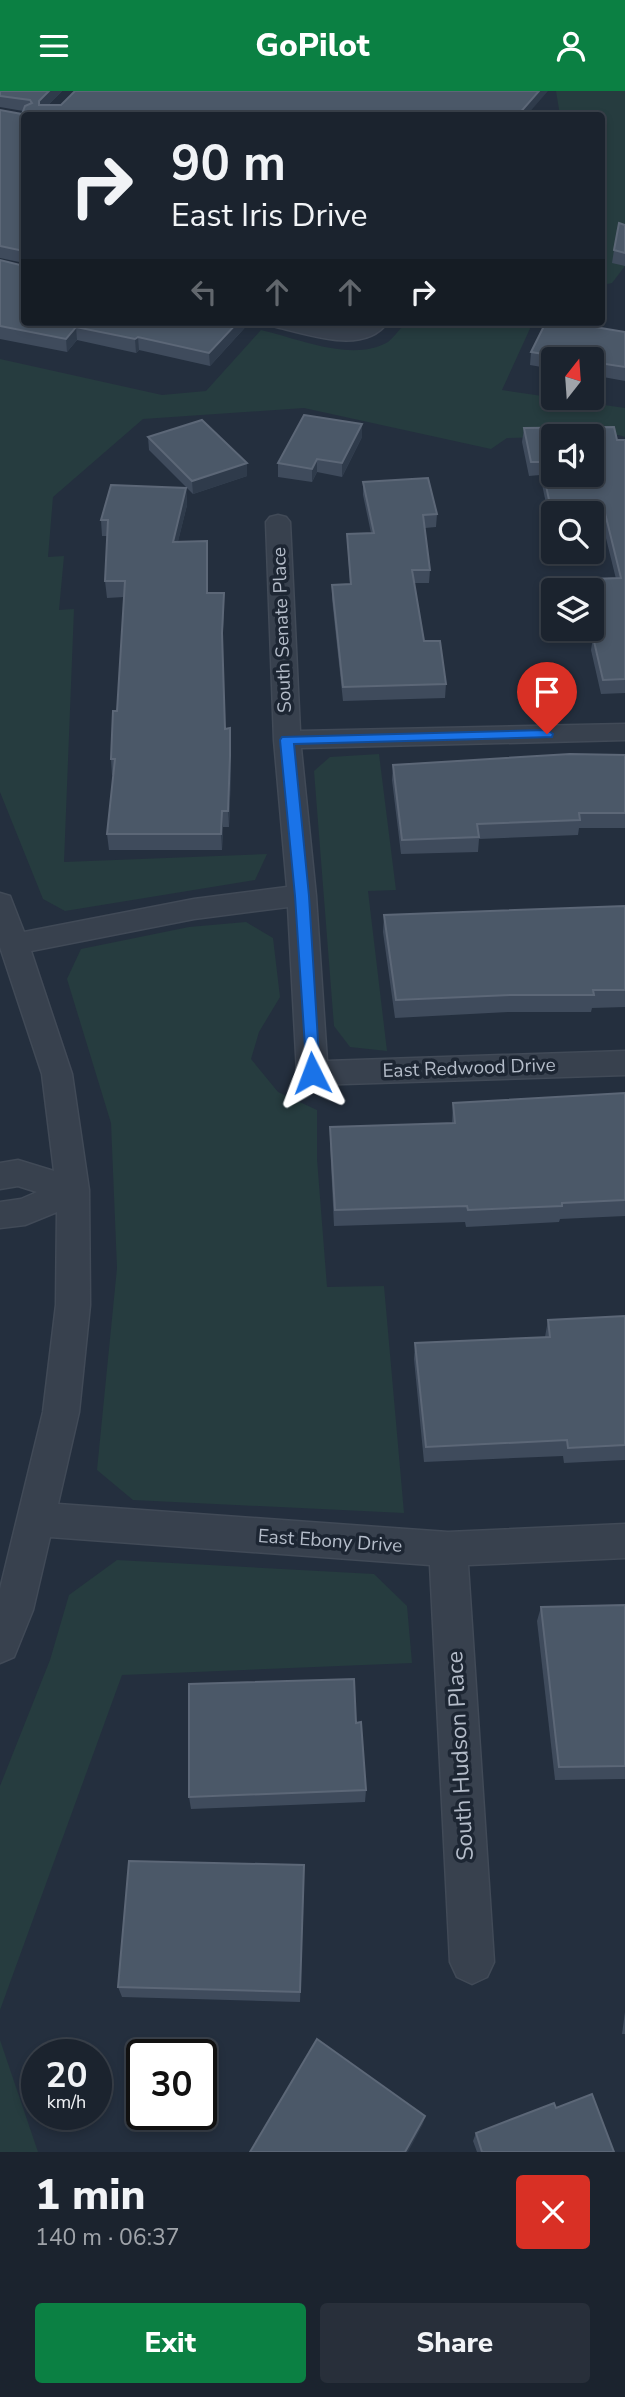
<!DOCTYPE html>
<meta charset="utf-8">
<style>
body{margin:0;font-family:"Nunito Sans",sans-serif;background:#282f3a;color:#f1f3f6;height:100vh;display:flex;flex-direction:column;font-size:26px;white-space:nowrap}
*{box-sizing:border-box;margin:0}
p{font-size:23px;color:#a0a4aa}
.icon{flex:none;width:38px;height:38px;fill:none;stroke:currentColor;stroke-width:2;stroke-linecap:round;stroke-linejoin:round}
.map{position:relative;height:2061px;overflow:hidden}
.side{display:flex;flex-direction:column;background:#1b232e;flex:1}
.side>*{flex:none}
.guide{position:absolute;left:21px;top:21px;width:584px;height:214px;border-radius:7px;box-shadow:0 4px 10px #0003,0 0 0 2px #39404a;background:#1b232e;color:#f1f3f6;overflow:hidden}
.needle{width:46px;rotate:17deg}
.tools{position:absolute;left:541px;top:256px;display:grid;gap:14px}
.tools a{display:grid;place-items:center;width:63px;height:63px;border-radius:7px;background:#1b232e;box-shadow:0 4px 10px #0003,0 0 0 2px #39404a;font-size:35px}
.speed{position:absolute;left:21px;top:1948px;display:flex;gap:14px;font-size:35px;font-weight:700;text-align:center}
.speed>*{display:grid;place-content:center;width:91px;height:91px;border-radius:50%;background:#1b232e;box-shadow:0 4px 10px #0003,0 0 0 2px #39404a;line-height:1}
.speed small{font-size:18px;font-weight:400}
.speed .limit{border:4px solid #111;border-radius:10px;background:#fff;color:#111}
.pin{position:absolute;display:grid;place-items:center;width:60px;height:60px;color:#fff;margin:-72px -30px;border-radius:50% 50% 50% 0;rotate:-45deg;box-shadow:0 0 7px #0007}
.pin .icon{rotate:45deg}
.me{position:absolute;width:77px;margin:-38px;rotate:357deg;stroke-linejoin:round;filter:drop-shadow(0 0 5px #0008)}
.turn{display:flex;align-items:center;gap:24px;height:147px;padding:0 35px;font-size:32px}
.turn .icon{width:91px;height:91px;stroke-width:2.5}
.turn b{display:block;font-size:49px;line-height:60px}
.lanes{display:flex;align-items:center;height:66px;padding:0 35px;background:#0003;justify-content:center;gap:35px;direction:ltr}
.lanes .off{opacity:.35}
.round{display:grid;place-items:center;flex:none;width:74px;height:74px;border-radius:7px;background:#282f3a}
.overview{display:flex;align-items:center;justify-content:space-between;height:119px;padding:0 35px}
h1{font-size:42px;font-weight:800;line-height:52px}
.primary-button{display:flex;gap:14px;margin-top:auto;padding:14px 35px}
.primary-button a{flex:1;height:80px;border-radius:7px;background:#0b8043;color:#fff;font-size:28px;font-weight:800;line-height:80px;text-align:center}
.primary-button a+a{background:#282f3a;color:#f1f3f6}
header{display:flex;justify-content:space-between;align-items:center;height:91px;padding:0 35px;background:#0b8043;color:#fff;font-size:32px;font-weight:800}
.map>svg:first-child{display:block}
.green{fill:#263c3f}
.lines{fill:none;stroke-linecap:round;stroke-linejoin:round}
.minor-casing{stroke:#414a57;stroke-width:3}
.minor{fill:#38414e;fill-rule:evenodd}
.wall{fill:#3f4b5c}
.shaded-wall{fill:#2f3b4b}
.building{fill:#4b5868;stroke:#5c6777;stroke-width:2;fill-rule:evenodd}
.route{fill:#1a73e8;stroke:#114b97;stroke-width:2}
.labels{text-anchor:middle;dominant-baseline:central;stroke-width:7;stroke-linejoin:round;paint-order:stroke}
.street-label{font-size:19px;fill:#b4bcc9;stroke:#1d2633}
.near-street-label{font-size:23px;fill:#b4bcc9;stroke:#1d2633}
</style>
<header><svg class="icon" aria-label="menu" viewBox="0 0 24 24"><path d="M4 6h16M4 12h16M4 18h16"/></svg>GoPilot<svg class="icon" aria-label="person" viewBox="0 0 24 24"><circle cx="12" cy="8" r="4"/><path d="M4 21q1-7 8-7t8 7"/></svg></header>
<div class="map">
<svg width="625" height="2061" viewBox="0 0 625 2061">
<rect width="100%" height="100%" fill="#242f3e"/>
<g class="green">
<path d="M556 0H625V175L612 192 602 194V24H560Z"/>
<path d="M403 231H533L502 299 625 317V346L619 344 507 347 491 358 304 317 143 328 53 406 48 466 64 465 59 519 74 518 64 771 267 763 255 789 65 820 43 808 0 701V268L162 304 206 300 261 239C297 247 352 272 388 251 393 247 398 240 403 235Z"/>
<path d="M379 663 396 799 368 800 387 960 350 956 334 935 314 680 330 666Z"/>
<path d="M246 831 273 847 280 906 259 941 251 968 278 1001 317 1019V1068L327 1196 384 1195 404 1422 133 1409 97 1379 117 1177 111 1032 67 888 81 858 189 836Z"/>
<path d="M117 1469 374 1483 407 1515 412 1572 122 1584 0 1919V1695L50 1569 69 1504Z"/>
<path d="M0 1949 38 2061H0Z"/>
</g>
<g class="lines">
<defs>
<g id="minor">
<path d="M270 231H307L346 237 366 231H388C364 264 312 244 280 237L273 235Z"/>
<path d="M278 424 286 426 290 431 300 640 625 633V649L301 657 316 805 327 970 625 960V984L312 994 301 990 297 982 288 816 194 828 31 860 72 983 89 1099 90 1214 79 1321 58 1413 448 1441 625 1433V1467L468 1474 494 1871 487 1886 472 1893 457 1886 450 1871 430 1474 50 1446 33 1519 14 1566 0 1572V1498L43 1321 56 1214 57 1121 25 1134 0 1137V1111L21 1108 37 1101 18 1095 0 1098V1072L18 1069 54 1080 42 983 0 856V802L10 805 24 841 194 808 287 796 274 649 266 431 270 426Z"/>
</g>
</defs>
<use href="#minor" class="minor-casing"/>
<use href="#minor" class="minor"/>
</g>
<g class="wall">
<path d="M0 0H62L48 14 548 0 24 24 250 231 210 275 139 259 136 262 77 249 67 261 0 248V169L24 175V172L0 167V19L22 23 23 20 0 16Z"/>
<path d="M625 134V175L612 172 614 159Z"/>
<path d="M625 241V290L592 284V268H553V278L530 274 531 261Z"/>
<path d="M524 337 617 349H625V602L601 603 591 559 593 546 591 537 592 499H588L589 488H616L603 435H592V422H553V436H551L540 384 529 385 522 351Z"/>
<path d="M148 346 247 372V385L193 403 149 359Z"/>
<path d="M362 346 342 386 317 381 312 391 278 386V372Z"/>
<path d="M363 391 437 423 436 436 425 437 430 479 429 492H414L424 550 446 593 445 607 343 610 332 508V494H350L347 443 371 442 363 404Z"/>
<path d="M186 397 187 414 178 450H207L208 502 224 518 222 559 225 638 231 682 229 736H223L222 759H109L107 743 114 684H112L111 668 117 620 124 506 107 507 105 490 108 445H102L101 429Z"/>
<path d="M625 664V737H579L578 744 479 748 478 761 401 763 392 689 393 674Z"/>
<path d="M625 815V916L592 917 591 921H508L395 927 383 841 384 824Z"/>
<path d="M625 1002V1125L560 1128 559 1131 466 1136 465 1131 334 1135 330 1053V1036L452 1032 453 1012Z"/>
<path d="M625 1225V1369L564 1372 563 1365 424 1371 414 1268 415 1252 545 1246 548 1229Z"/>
<path d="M625 1514V1688L555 1689 537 1530 541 1516Z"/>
<path d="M356 1632 366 1699 365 1711 191 1718 189 1706Z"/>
<path d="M304 1786 300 1911 122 1906 118 1896Z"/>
<path d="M625 1921V1943H622Z"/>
<path d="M556 2017 614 2061H477L473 2050 476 2042Z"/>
</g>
<g class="shaded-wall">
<path d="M49 0H62L40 22 39 10Z"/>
<path d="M539 0H548L527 24H518Z"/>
<path d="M238 231H250L210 275 209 262Z"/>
<path d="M76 236 77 249 67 261 66 248Z"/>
<path d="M138 246 139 259 136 262 135 248Z"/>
<path d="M362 333V346L342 386V372Z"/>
<path d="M317 368V381L312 391V378Z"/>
<path d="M247 372V385L193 403 192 390Z"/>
<path d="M186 397 187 414 174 467 173 451Z"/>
<path d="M224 502V518L222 559V542Z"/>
<path d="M230 637 231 682 229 736 228 720Z"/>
<path d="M222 720 223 736 222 759 221 743Z"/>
<path d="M425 2025 423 2033 408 2061H405Z"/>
</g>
<g class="building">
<path d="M0 0H49L39 10V14H61L75 0H539L518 24H24V231H238L209 262 138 246 135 248 76 236 66 248 0 235V169L24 175V160L0 155V19L22 23 25 15 32 12 30 9 0 5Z"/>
<path d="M619 132 625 134V162L614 159Z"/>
<path d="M546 231H565L625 241V276L592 271V268H574L531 261Z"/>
<path d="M304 324 362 333 342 372 317 368 312 378 278 372Z"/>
<path d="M202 329 247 372 192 390 148 346Z"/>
<path d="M614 336 617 349H625V588L603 589 593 546 598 545 592 518V503H593L589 488 621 487 605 422 552 423 541 371H531L524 337ZM553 345H592V383H553Z"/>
<path d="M428 387 437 423 423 424 430 479H412L424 550H440L446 593 343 596 332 494 351 493 347 443 374 442 363 391Z"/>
<path d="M111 394 186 397 173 451 207 450V502H224L222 542 225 638 230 637V665L228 720H222L221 743H107L115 668H111L113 620H117L125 490H105L108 429H101Z"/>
<path d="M570 663 625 664V722H579L580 729 477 733 479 746 402 749 393 674Z"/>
<path d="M625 815V899H593L594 904H510L396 909 384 824Z"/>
<path d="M625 1002V1109L562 1112V1115L468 1119 467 1115 335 1119 330 1036 455 1032 453 1012Z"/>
<path d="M625 1225V1354L568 1357 567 1349 426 1356 415 1252 550 1246 548 1229Z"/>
<path d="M625 1514V1675L559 1676 541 1516Z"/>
<path d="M354 1588 356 1632 361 1631 366 1699 189 1706V1593Z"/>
<path d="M129 1770 304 1774 300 1901 118 1896Z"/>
<path d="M317 1948 425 2025 405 2061H250Z"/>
<path d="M592 2003 614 2061H482L476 2042 554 2012 556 2017Z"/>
</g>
<path class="route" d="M547 639 553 643 552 646 294 653 309 805 320 982 318 986H307L295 805 280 649 282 646Z"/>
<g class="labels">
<g class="street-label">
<text transform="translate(282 539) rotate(-92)">South Senate Place</text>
<text transform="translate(469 977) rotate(-2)">East Redwood Drive</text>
<text transform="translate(330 1450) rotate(4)">East Ebony Drive</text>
</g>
<g class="near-street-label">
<text transform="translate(460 1665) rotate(-93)">South Hudson Place</text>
</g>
</g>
</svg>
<div class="tools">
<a><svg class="needle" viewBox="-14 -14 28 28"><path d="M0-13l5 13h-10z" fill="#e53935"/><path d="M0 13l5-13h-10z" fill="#a0a4aa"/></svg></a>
<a><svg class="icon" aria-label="sound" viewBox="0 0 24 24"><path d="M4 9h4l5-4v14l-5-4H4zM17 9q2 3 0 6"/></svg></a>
<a><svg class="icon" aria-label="search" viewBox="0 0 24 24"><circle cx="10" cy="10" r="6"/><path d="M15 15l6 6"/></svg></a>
<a><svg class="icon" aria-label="layers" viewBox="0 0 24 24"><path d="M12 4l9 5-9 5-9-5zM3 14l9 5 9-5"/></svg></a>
</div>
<div class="speed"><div>20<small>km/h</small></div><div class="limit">30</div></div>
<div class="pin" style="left:547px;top:643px;background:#d93025"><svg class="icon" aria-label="arrive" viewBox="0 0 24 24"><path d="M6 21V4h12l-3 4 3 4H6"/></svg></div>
<svg class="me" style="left:312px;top:982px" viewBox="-20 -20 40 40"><path d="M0-17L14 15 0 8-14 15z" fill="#1a73e8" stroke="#fff" stroke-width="4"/></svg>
<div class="guide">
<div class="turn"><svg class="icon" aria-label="right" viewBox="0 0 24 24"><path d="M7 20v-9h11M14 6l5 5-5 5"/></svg><div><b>90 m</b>East Iris Drive</div></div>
<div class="lanes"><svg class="icon off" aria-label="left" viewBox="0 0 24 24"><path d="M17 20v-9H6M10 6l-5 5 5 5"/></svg><svg class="icon off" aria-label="ahead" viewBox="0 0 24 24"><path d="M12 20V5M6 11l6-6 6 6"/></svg><svg class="icon off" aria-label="ahead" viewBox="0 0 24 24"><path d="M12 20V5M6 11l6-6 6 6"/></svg><svg class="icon" aria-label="right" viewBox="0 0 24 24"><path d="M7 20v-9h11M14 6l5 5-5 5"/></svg></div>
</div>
</div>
<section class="side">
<div class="overview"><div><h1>1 min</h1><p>140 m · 06:37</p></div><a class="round" style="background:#d93025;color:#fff"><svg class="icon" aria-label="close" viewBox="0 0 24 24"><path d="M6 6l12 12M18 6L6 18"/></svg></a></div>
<div class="primary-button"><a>Exit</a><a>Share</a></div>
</section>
